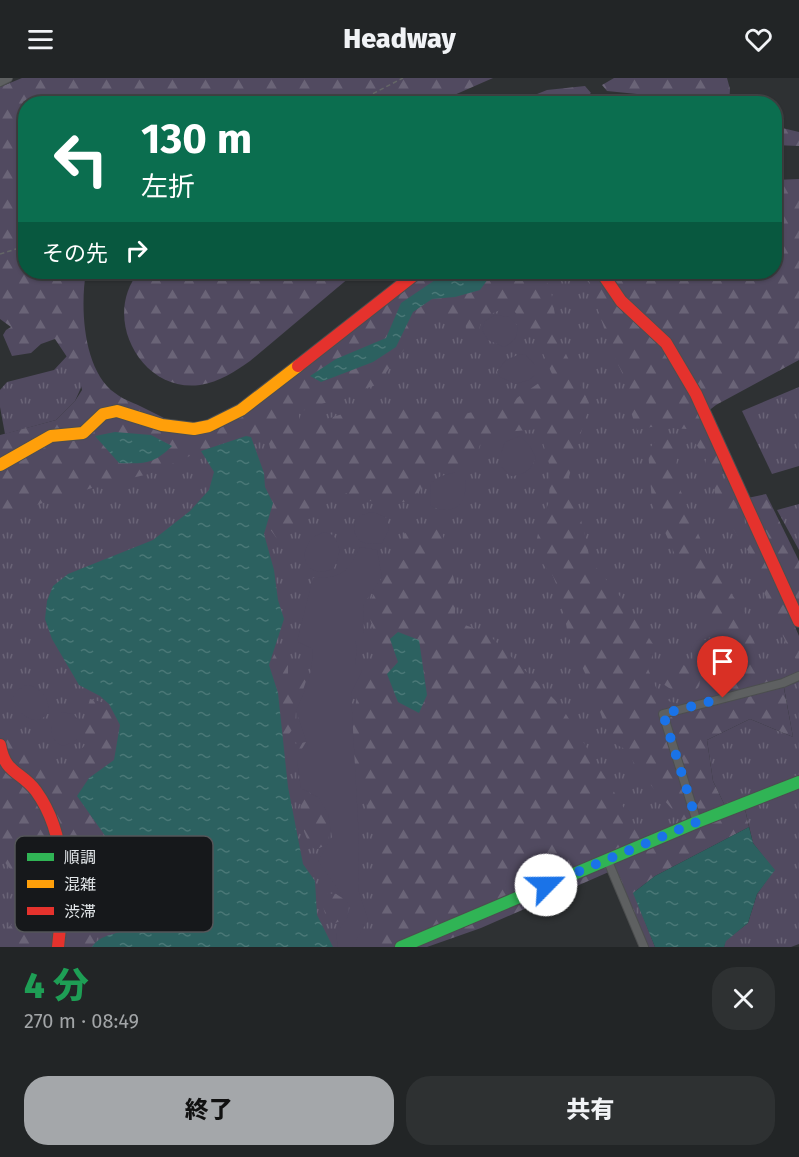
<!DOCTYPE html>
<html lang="ja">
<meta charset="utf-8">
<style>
body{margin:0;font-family:"Fira Sans","Noto Sans JP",sans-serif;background:#2e3132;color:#f1f3f6;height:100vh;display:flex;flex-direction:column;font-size:22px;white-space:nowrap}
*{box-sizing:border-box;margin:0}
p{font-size:20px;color:#a2a5a7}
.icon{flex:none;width:33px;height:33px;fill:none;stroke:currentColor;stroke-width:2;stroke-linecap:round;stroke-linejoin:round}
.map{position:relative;height:869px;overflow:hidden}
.drawer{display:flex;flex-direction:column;background:#222526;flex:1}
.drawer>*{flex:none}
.guide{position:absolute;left:18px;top:18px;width:764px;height:183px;border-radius:24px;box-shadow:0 2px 4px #0004,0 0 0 2px #3f4243;background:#0b6e4f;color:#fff;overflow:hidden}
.pin{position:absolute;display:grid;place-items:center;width:51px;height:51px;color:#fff;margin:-62px -26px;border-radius:50% 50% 50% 0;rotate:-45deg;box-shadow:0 0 6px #0007}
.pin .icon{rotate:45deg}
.me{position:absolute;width:66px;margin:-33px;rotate:67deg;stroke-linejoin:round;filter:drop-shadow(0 0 4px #0008)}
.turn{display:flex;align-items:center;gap:21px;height:126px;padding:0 24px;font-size:27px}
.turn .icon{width:78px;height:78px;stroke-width:2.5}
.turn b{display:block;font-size:42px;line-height:51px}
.then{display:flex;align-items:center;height:57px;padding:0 24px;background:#0003;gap:12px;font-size:22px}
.round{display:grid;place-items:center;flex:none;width:63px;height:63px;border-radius:24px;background:#2e3132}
.head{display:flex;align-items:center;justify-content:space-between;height:102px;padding:0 24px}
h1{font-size:36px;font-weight:800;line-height:45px;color:#1e9e55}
.action{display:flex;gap:12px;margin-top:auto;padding:12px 24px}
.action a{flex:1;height:69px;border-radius:24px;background:#a4a7aa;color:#111;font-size:24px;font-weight:800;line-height:69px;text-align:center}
.action a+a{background:#2e3132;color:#f1f3f6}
header{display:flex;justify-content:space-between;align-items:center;height:78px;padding:0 24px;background:#222526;font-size:27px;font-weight:800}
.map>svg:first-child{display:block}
.grass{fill:url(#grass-tufts)}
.forest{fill:url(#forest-firs);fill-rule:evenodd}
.pitch{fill:#514a60}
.water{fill:url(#water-ripples)}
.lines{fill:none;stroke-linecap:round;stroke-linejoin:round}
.street-casing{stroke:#4c4e4f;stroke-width:10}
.fast-casing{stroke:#4c4e4f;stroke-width:14}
.slow-casing{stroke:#4c4e4f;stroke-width:14}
.jam-casing{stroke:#4c4e4f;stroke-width:14}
.path{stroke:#646667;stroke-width:1.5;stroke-dasharray:4.5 3;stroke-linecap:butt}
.street{stroke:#5e6061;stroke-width:8}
.fast{stroke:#30b455;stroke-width:12}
.slow{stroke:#ff9f0a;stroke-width:12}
.jam{stroke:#e5322d;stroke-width:12}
.route{stroke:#1a73e8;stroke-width:10;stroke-dasharray:0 18}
.key{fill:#16181b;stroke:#545659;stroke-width:1.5}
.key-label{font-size:16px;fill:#e3e7ea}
</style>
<header><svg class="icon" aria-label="menu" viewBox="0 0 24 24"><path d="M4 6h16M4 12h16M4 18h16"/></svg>Headway<svg class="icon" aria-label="heart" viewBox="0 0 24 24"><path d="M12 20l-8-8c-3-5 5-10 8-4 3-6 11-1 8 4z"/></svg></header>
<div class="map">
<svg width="799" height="869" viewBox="0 0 799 869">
<defs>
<pattern id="grass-tufts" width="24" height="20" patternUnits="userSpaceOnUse" patternTransform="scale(1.5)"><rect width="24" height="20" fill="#514a60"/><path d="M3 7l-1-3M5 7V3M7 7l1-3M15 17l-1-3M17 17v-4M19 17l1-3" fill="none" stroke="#6a6477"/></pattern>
<pattern id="forest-firs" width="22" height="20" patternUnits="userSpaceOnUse" patternTransform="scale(1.5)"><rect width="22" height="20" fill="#514a60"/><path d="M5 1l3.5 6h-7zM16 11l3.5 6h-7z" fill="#6a6477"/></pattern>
<pattern id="water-ripples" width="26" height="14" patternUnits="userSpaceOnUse" patternTransform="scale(1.5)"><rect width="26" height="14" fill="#2c6160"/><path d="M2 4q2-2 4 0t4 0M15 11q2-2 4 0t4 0" fill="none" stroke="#4a7877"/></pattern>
</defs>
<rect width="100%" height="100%" fill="#2e3133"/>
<g class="grass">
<path d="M422 194H594L651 262 767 473 799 564V700L727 732 713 703 707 662 750 641 793 659 783 604 677 641 714 737 416 869H0V395L223 357Z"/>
<path d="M67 278 84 303 75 323 56 342 5 356 0 329V312L7 304 54 292Z"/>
<path d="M799 309V388L772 396 742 333Z"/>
<path d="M799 426V472L777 432Z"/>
<path d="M799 711V866L791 869H724L725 863 748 845 757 816 774 792 753 765 745 731Z"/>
<path d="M611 792 632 810 655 869H646Z"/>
</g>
<g class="forest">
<path d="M22 0H493L436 25 26 26V194H86C80 229 83 292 115 315 122 321 132 324 140 328 158 337 176 346 194 355L226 339 423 194H542L551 213 559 261 589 325 569 399 584 453 590 482 628 528 655 569 648 591 661 621 690 629 719 612 738 591 733 571 721 551 704 538 692 506 680 488 652 425 648 372 661 357 679 362 675 399 711 487 745 535 761 585 783 605 793 659 750 641 707 662 713 703 727 732 687 748 641 696 625 671 611 664 590 606 568 558 562 521 553 498 534 475 540 446 549 424 550 389 539 351 505 354 480 367 475 381 463 392 435 382 419 414 404 424 366 423 346 415 315 425 278 462 267 447 273 425 265 409 264 395 271 384 272 377 267 358H246L201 373 149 396 105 406 10 435 0 444V357L56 342 75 323 82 312 79 297 55 261 41 266 31 275 12 278 3 257 6 252 11 249 0 241V9ZM500 232 514 233 535 257 552 296 514 322 465 336 367 328 299 350V334L376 307 431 237 465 239 466 252 471 259 477 260 482 240Z"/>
<path d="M614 0H727L730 11 729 25H678L657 18 607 13 602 7Z"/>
<path d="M585 8 591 15C574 32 538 26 515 25L547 12Z"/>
<path d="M774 48 799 54V68L774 67Z"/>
<path d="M799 101V282L716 327 702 338 724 390 718 396 710 391 705 386 708 372 699 371 688 351 651 349 637 352 629 328V309L612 274 589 205 580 194H774V102Z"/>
<path d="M139 194H356L250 283C236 293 219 304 200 307 141 315 101 239 139 194Z"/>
<path d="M720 399 730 407 738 431 785 525 799 558V585L789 571 775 541 755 492 752 479 728 443 715 416 714 408Z"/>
<path d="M766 416 799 483V543L743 421Z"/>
<path d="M439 443 457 513 454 543 487 555 561 628 632 743 642 766 745 731 749 749 655 798 633 815 611 793 481 850 427 869H377L379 771 371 739 348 675 358 611 381 579 367 530 382 499 407 479 403 456Z"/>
<path d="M278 569 288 588V605L307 600 296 633 295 648 289 656 296 666 306 664 300 674 284 677 278 615 269 587Z"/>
<path d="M675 584C720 596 696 633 662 605L661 595 666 585Z"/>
<path d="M90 621 109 626 121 647 114 682 89 700 77 718 106 759 130 775 136 794 113 787 107 843 92 869H7L3 854 27 833V810L0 779V661L17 656 43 694 66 687 86 666 84 642Z"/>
<path d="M303 711C327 725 332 739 328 766L315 772C300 756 298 731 303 711Z"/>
<path d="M324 815 336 816 347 823V840L333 846C323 837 322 828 324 815Z"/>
</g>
<g class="pitch">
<path d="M495 237 509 239 517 247C518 259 515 263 504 269L488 262 482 252 485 243Z"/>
<path d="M525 276 535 287V297L529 302 515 306 500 299 497 294C505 281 511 278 525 276Z"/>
<path d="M520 358 529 367 536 379C532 392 524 397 511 398L501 389V375L505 364Z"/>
<path d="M456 394 465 402C468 426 454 439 431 428L430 405 441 398Z"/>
<path d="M374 434 387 440 389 451 382 465C370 467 357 467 354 452 354 449 354 445 356 442 360 436 368 435 374 434Z"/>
<path d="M324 454 333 457C342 470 340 476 334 490 303 506 292 465 324 454Z"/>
<path d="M360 469 377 472 382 499 363 527 364 555 355 563 357 571 355 586 362 593 351 615 358 744 359 814 368 842 352 869H338L336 856 347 840 350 828 318 783 332 759 328 736 319 720 301 710 297 683 308 668 296 633C305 613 314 594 312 571L297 563 313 500C341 500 348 495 360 469Z"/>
<path d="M716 558C730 574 737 587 718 602 699 595 695 588 691 569L695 562 702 563Z"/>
<path d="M28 606C43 614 48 617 49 634 35 652 20 636 11 622L18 612Z"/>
<path d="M61 634 73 636 81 644V656L76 662 64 668C51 664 51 655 51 643Z"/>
</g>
<g class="water">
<path d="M447 194H506L488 201 480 212 455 219 432 221 413 234 396 269 373 284 321 304 310 298 336 281 386 260 401 225Z"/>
<path d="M115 354 151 357 172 368C154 386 144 386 119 385L95 358Z"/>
<path d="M246 358 251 359 264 395 265 409 273 425 264 456 274 492 278 522 284 541 269 587 278 615 288 709 303 786 315 803 317 837 333 869H92C102 853 124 858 136 845 139 841 141 836 143 832L136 794 130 775 106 759 77 718 89 700 114 682 120 647 109 626 100 618 79 607 52 561 45 541 47 523 53 508 68 496 153 462 190 433 209 412 214 394 201 373Z"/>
<path d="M398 554 419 562 427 617 419 635 398 624 387 596 398 584 390 561Z"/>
<path d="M749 749 753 765 775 792 757 816 748 845 726 863 724 869H655L633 815 655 798Z"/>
</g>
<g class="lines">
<defs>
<g id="street">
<path d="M0 4 8 0"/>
<path d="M697 744 663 636 783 605 799 598"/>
<path d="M607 781 644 869"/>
</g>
<path id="fast" d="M401 869 697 744 799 704"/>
<path id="slow" d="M0 387 51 358 83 355 103 336 117 333 162 347 194 351 209 348 241 332 298 288"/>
<g id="jam">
<path d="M598 194 604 198 621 223 666 265 696 316 799 543"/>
<path d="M298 288 418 194"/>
<path d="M0 667C5 696 21 693 36 713 69 759 64 816 58 869"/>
</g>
</defs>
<use href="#street" class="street-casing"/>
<use href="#fast" class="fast-casing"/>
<use href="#slow" class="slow-casing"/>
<use href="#jam" class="jam-casing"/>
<g class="path">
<path d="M353 26 403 0"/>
<path d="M0 176 26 168"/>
</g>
<use href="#street" class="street"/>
<use href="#fast" class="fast"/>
<use href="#slow" class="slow"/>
<use href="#jam" class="jam"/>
</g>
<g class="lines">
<path class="route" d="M546 807 697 744 663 636 723 620"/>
</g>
<rect x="15" y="758" width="198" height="96" rx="9" class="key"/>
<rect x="27" y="775" width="27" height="8" fill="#30b455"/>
<rect x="27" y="802" width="27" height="8" fill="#ff9f0a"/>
<rect x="27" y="829" width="27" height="8" fill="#e5322d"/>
<g class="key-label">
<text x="64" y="785">順調</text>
<text x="64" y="812">混雑</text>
<text x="64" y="839">渋滞</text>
</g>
</svg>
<div class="pin" style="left:723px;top:620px;background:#d93025"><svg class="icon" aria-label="arrive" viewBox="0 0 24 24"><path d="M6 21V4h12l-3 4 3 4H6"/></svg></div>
<svg class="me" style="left:546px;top:807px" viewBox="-20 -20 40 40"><circle r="19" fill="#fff"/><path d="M0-13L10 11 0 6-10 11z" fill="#1a73e8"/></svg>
<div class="guide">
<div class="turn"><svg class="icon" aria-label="left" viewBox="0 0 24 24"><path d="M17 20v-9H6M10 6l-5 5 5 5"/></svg><div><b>130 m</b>左折</div></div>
<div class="then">その先<svg class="icon" aria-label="right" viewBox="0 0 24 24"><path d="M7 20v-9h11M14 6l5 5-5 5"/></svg></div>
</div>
</div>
<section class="drawer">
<div class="head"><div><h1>4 分</h1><p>270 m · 08:49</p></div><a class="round"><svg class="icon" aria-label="close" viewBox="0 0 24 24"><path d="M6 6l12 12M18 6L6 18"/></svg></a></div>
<div class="action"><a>終了</a><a>共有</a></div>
</section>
